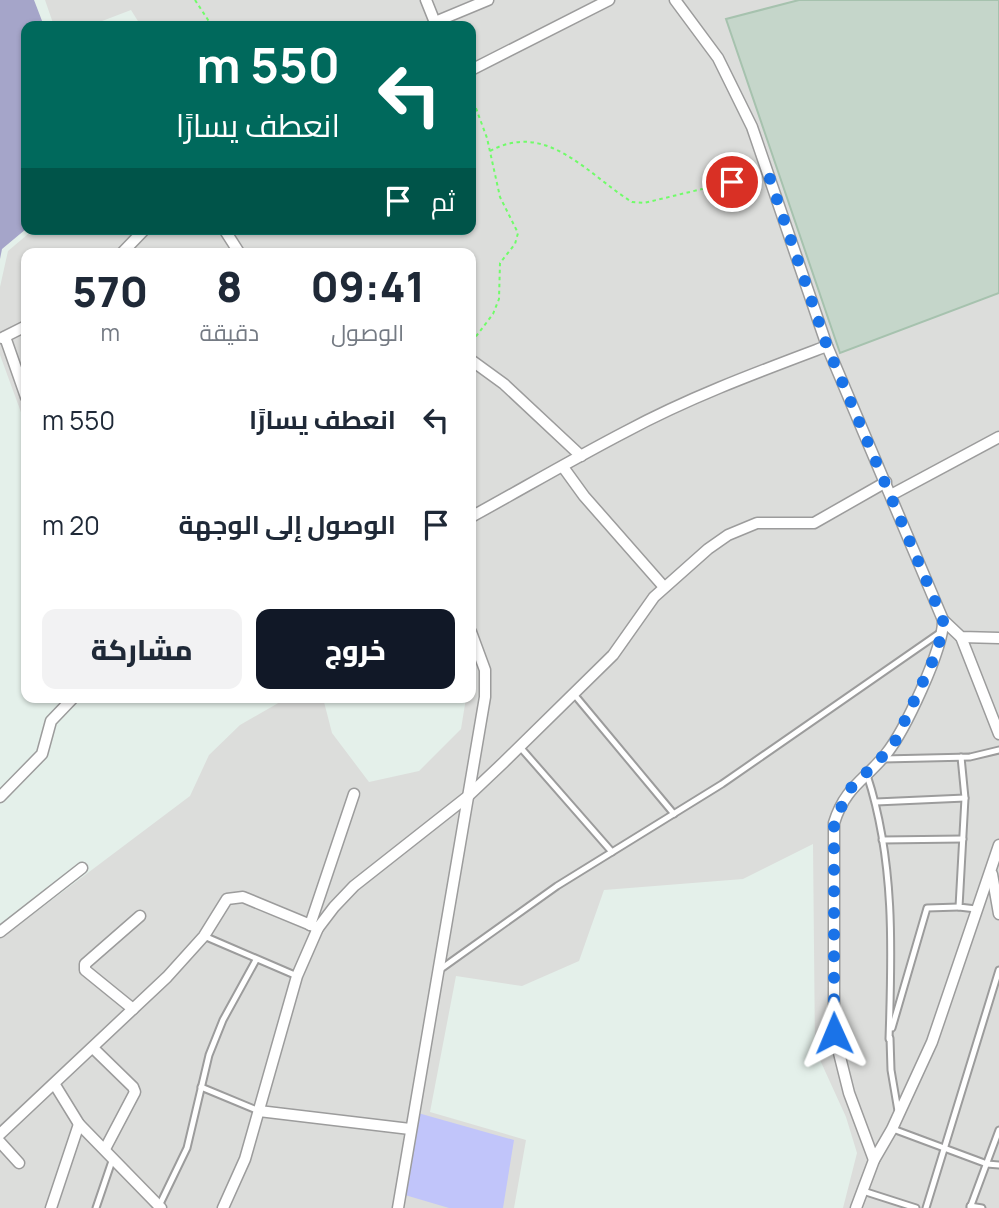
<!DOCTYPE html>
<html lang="ar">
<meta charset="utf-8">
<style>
body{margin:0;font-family:Manrope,Cairo,sans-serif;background:#f2f2f3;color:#1f2937;direction:rtl;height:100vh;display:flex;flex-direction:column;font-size:26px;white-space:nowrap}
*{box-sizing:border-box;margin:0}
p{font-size:23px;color:#747a83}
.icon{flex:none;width:38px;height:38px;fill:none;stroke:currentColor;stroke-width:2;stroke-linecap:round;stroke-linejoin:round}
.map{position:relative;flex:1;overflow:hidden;direction:ltr}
.sheet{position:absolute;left:21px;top:248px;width:455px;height:455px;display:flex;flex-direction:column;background:#fff;border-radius:14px;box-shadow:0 2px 5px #0004;direction:rtl}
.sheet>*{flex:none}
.hud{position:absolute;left:21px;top:21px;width:455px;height:214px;border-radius:14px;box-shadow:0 2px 5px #0004;direction:rtl;background:#00695c;color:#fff;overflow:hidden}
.pin{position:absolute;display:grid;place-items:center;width:60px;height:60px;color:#fff;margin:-30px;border:4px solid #fff;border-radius:50%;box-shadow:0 2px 7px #0007}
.me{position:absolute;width:77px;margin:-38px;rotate:359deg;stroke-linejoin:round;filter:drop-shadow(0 0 5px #0008)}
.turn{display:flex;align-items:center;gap:24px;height:147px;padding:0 21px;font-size:32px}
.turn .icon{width:91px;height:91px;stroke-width:2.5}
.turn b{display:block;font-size:49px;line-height:60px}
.then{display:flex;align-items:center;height:66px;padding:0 21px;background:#0003;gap:14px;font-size:26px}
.eta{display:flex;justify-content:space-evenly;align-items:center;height:119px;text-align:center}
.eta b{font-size:42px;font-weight:800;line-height:49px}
.primary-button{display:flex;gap:14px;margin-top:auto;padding:14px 21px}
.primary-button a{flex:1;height:80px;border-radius:14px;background:#111827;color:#fff;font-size:28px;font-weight:800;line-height:80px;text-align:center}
.primary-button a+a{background:#f2f2f3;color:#1f2937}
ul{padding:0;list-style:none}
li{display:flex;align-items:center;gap:21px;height:105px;padding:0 21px}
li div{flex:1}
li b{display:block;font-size:26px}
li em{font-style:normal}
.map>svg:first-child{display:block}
.residential{fill:#dcdddb}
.cemetery{fill:#a5a5c9}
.park{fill:#c1c5fa}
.building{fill:#c5d6ca;stroke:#a6c2ae;stroke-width:2}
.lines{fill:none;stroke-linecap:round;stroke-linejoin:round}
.service-casing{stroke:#9c9c9c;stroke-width:9}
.minor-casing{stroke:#9c9c9c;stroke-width:13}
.path{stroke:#70fc69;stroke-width:2;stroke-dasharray:3.5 3.5;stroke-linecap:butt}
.service{stroke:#fff;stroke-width:5}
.minor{stroke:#fff;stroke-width:10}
.route{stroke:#1a73e8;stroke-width:12;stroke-dasharray:0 21.6}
</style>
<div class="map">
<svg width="999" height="1208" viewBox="0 0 999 1208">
<rect width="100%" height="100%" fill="#e4f0ea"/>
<path class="residential" d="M45 0H999V1208H843L857 1153 846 1117 815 1049 813 844 743 879 604 890 579 961 522 986 456 976 430 1112 526 1140 514 1208H0V939L190 796 209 755 240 725 287 698H323L332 733 369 782 419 771 461 729 466 698H471V254H26V426L0 355V287L8 251 34 229H471V26H141L131 10 89 26H54Z"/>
<path class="cemetery" d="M0 0H34L44 26H26V229L2 249 0 259Z"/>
<path class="park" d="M418 1113 514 1140 503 1208H449L405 1195Z"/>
<path class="building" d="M799 0H999V293L840 353 726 19Z"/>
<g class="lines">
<defs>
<g id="service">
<path d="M573 693 674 814"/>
<path d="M520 747 612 852"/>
<path d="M961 757 965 798 959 907 976 909"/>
<path d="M883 759 970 757 999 750"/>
<path d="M867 775C895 860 892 951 889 1039"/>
<path d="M876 802 965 798"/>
<path d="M882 840 963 839"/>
<path d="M204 936 297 976"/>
<path d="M438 971 557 886 722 784 941 632"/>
<path d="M892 1028 927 908 959 907"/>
<path d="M890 1038 891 1070 898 1111"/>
<path d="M201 1087 259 1111"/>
<path d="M893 1129 987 1164 999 1165"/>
<path d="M863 1191 916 1208"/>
<path d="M159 1206 187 1148 209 1055 223 1020 256 960"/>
<path d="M970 1206 982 1208"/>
<path d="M96 1208 113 1158"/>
<path d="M926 1208 999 970"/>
<path d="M970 1208 999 1130"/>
</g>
<g id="minor">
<path d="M426 0 436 25"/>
<path d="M675 0 718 58 752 127 827 346 943 620 961 637 999 638"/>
<path d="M435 22 488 0"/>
<path d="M471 70 609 0"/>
<path d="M224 229 240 254"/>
<path d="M121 254 145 229"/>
<path d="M5 337 26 397"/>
<path d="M2 338 26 326"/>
<path d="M471 360 504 384 581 456"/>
<path d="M563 467 584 496 664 587"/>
<path d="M891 495 999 437"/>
<path d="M471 517C522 489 573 459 625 432 690 397 758 372 827 346"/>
<path d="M961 637 999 734"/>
<path d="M0 797 42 754 51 721 73 698"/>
<path d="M992 874 999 914"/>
<path d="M310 925 354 794"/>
<path d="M0 932 82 868"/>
<path d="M133 1009 85 970V964L140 916"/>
<path d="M93 1048 133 1087 135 1092 105 1149"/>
<path d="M55 1085 79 1124 161 1208"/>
<path d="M259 1111 410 1129"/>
<path d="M0 1134 167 977 204 936 227 899 243 897 318 928"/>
<path d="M0 1142 19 1163"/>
<path d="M874 1160 849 1093 834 1033V823C845 787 865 780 886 754 904 732 944 648 943 620"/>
<path d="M51 1208 79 1124"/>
<path d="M223 1208 245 1159 297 976 318 928 334 907 354 886 467 797 504 762 613 655 654 597 708 549 728 535 757 523H814L886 482"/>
<path d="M398 1208 485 697V670L471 632"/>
<path d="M856 1208 874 1160 892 1129 932 1042 999 845"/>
</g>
</defs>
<use href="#service" class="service-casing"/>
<use href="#minor" class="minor-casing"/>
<g class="path">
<path d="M195 0 212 26"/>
<path d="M471 95 487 138 500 197 518 233 515 244 500 263 499 299 493 314 471 343"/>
<path d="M490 151C547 120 588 175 632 202L644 203 756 176"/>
</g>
<use href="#service" class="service"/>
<use href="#minor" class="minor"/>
</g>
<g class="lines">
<path class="route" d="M732 182 768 173 827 346 943 620V631L934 658 893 746 850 789 834 822V1033"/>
</g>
</svg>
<div class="pin" style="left:732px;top:182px;background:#d93025"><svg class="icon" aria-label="arrive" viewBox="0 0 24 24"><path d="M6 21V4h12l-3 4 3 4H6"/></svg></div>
<svg class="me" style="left:834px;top:1033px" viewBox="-20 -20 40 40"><path d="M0-17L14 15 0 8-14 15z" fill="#1a73e8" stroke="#fff" stroke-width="4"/></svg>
<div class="hud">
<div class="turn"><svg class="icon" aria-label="left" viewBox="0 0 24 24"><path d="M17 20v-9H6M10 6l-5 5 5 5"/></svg><div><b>550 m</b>انعطف يسارًا</div></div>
<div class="then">ثم<svg class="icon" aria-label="arrive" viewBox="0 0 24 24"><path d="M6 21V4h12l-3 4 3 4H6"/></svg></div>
</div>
<section class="sheet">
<div class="eta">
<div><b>09:41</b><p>الوصول</p></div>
<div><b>8</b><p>دقيقة</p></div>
<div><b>570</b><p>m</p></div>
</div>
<ul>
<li><svg class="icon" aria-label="left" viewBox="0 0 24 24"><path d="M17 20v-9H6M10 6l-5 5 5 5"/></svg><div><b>انعطف يسارًا</b></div><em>550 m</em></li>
<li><svg class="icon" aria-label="arrive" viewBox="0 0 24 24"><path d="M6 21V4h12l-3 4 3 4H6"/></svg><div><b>الوصول إلى الوجهة</b></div><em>20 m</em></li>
</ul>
<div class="primary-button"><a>خروج</a><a>مشاركة</a></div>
</section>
</div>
